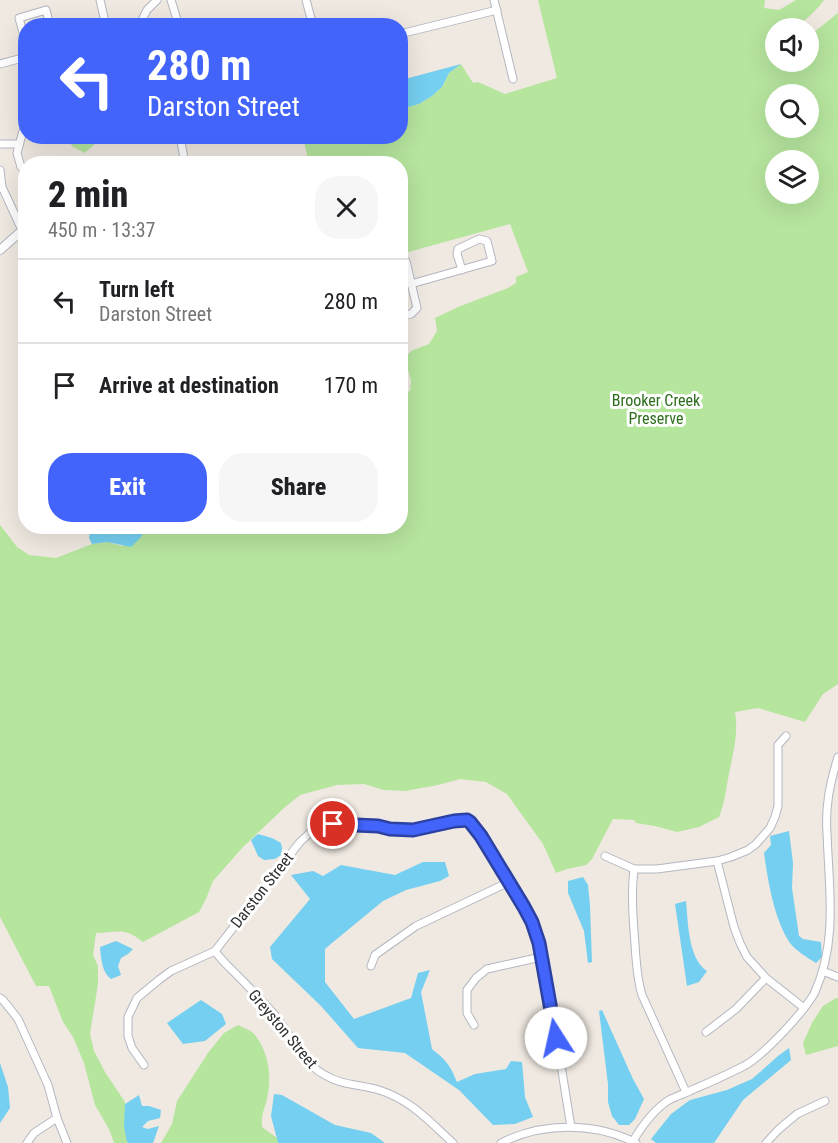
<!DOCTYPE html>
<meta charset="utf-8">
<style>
body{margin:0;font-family:"Roboto Condensed",sans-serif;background:#f6f6f6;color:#202124;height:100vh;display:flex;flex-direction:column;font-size:22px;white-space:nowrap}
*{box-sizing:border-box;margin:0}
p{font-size:20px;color:#757577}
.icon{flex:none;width:33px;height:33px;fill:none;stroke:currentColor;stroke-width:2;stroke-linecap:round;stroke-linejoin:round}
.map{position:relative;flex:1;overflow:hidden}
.side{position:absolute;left:18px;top:156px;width:390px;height:378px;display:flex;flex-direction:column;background:#fff;border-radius:24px;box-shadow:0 6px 24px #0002}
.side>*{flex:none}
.banner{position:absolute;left:18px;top:18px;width:390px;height:126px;border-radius:24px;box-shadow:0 6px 24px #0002;background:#4264fb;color:#fff;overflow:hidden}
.controls{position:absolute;left:765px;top:18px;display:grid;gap:12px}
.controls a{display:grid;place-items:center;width:54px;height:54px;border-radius:50%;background:#fff;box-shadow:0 6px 24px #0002;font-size:30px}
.pin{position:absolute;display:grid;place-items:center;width:51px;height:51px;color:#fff;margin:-26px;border:3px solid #fff;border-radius:50%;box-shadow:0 2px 6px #0007}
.me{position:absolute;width:66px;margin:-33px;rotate:350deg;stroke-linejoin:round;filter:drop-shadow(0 0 4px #0008)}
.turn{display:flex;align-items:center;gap:21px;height:126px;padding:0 30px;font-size:27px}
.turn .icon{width:78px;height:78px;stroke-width:2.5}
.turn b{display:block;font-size:42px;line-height:51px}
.round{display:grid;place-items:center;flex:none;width:63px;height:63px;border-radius:24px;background:#f6f6f6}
.head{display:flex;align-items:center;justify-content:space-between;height:102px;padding:0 30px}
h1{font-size:36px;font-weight:800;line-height:45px}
.button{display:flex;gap:12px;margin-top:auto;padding:12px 30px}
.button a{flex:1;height:69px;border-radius:24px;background:#4264fb;color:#fff;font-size:24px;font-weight:800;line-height:69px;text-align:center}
.button a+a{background:#f6f6f6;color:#202124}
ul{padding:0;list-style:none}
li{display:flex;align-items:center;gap:18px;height:84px;padding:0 30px;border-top:2px solid #e0e0e0}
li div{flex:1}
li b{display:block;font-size:22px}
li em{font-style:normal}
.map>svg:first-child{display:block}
.green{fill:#b6e59e;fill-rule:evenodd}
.water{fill:#75cff0}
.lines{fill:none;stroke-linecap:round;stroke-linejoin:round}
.minor-casing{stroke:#b4b7c1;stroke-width:9}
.tertiary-casing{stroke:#b4b7c1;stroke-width:10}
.minor{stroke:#fff;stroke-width:7}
.tertiary{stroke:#fff;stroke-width:8}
.route-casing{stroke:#2b41a3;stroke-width:15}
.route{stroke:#4264fb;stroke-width:10}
.labels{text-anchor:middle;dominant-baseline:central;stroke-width:6;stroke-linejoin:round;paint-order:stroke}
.park-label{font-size:16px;fill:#2c6e1b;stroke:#fff}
.street-label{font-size:16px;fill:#2e2e2e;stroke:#fff}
</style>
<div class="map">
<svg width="838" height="1143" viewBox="0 0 838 1143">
<rect width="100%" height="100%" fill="#efe9e1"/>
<g class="green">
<path d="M538 0H765L764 8 779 10 796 0H824C819 8 800 27 791 28 786 29 780 28 776 28V62H808L809 36 838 13V684L823 694 805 722 758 708 735 712C739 735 732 757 728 779 725 794 725 802 719 817L699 827 677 832 655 826 636 823 634 820 613 819 592 859 586 865 567 869 556 873 543 844 507 794 486 782 460 779 438 785 405 791 384 790 364 784 337 785 300 795 284 808 243 847 213 881 206 899 199 912 143 942C125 927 117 932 96 933L93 955 98 966V984L90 1034 94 1051 105 1072 125 1102 127 1142 129 1143H114L109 1129 95 1105 84 1063 73 1037 63 1022 49 986H36L0 917V525L17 547 29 555 56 558 92 544 107 542 122 546 141 537 147 527 400 526 401 394 410 391 411 381 405 358 411 351 429 344 437 331 435 318 458 307 508 288 516 283V277L528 272 510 224 401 254 400 164 309 163 303 137 400 136 401 84H404L401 108 419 104 432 96 442 87 449 73 461 64 473 83 478 82 505 94 557 78ZM776 94H808V128H776ZM776 160H808V194H776Z"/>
<path d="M67 137H97L98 141 85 153 73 147 66 138Z"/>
<path d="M836 998H838V1046L806 1055 803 1043 813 1021 823 1006Z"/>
<path d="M238 1025C244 1028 251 1030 255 1035 269 1053 272 1077 267 1099 264 1111 261 1114 262 1127L277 1138 278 1143H161L172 1124 177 1101 208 1053 224 1033Z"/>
</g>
<g class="water">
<path d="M461 64 449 73 442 87 432 96 419 104 401 109 405 79Z"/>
<path d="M96 527V526L147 527 141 537 131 547 107 542 92 544 89 538 90 532 96 530Z"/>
<path d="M789 831 793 863 792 888 799 936 803 939 821 942 822 957 816 963C808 958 796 951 790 943 774 919 768 881 764 853L771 845 770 836Z"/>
<path d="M258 834 272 838 281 843 282 848 281 855 275 859 264 860 258 856 251 840Z"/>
<path d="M423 862H445L449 876 440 881 406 890 383 901 332 943 325 949V982L354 1019 411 998 418 973 430 970 421 992 432 1049C447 1061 450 1065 457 1082L475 1074 506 1069 511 1061 522 1062 525 1097 533 1117 515 1124 493 1125 459 1090 405 1053 358 1048 321 1006 272 959 270 947 310 899 291 875 313 871 323 876 341 865 395 875Z"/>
<path d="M583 877 588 885 590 906 592 962 588 963 584 931 568 893V881Z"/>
<path d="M686 901C688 921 688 959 707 971L699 982 687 986 675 904Z"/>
<path d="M116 941 133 949 128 954 121 958 118 966 121 975 111 979C102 973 101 958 100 947Z"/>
<path d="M201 1000 222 1014 226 1024 205 1041 183 1044 167 1023Z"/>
<path d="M602 1010 633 1079 644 1099 635 1119 629 1125H619L612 1116 608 1102V1084L599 1011Z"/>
<path d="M789 1048 791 1060 743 1100 714 1143H656L651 1139 671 1114 690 1100 727 1090 752 1079 778 1056Z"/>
<path d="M0 1063 8 1087 10 1108 0 1123Z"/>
<path d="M274 1094 282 1095 335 1125 371 1133 385 1143H278L271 1116Z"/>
<path d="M139 1095 142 1106H149L161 1110 160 1118 148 1121 142 1127 148 1129 159 1126 153 1143H129L127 1142 124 1127 125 1104Z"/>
</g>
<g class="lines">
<defs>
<g id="minor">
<path d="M100 0 106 26"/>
<path d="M171 0 179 26"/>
<path d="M306 0 313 26"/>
<path d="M494 0 513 79"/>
<path d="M139 26 147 10 157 0"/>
<path d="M400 34 497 10"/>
<path d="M26 36H24L19 18 46 10 50 26"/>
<path d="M0 64 26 57"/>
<path d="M180 136 185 164"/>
<path d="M181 139 206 136"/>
<path d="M0 144H19"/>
<path d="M21 167 17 153 23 131"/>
<path d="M0 170 2 187 22 230"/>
<path d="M400 259 406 261 417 308 411 314 400 317"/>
<path d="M411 284 492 261 487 241 479 239 458 249 457 254 462 270"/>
<path d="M605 856 634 869H657L717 861 731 857 748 850 756 844 770 828 775 817 778 806V745L786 736"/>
<path d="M717 861 734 927 740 943 747 957 766 978 804 1008"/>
<path d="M634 869C631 894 633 919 635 944 636 961 637 979 642 995L686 1092"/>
<path d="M215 951C221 960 229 967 236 974 249 987 262 1001 274 1014 290 1033 301 1061 323 1074 342 1086 359 1084 379 1090 411 1100 429 1121 453 1143"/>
<path d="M371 966 375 955 416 926 509 882"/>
<path d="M825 972 838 977"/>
<path d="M0 998 3 1000 18 1019 48 1085 57 1118 67 1143"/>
<path d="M474 1025 467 1013V990L476 978 487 969 541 957"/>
<path d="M706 1032 736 1009 766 978"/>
<path d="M144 1065 132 1048 128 1036V1017L137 998 160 979 171 971 215 951 300 842 313 830 333 824 367 825 390 829 413 830 454 821 467 820 474 826 481 836 524 907 532 922 539 943 548 985 571 1127"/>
<path d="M633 1141C642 1126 653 1110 669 1100 677 1096 686 1093 694 1089 711 1082 728 1074 744 1066 764 1055 802 1014 814 994 838 942 829 890 827 833 825 806 830 783 838 757"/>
<path d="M27 1143 34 1133 57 1118"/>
<path d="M501 1143C542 1122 595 1122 636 1143"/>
<path d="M766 1143 778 1130 797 1114 825 1101"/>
</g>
<path id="tertiary" d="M0 250 26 227"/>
</defs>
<use href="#minor" class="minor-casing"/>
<use href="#tertiary" class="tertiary-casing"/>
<use href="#minor" class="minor"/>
<use href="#tertiary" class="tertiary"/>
</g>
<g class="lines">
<defs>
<path id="route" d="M333 824 378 826 390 829 413 830 454 821 467 820 470 822 481 836 524 907 532 922 539 943 556 1038"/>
</defs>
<use href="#route" class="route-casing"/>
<use href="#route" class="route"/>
</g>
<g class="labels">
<g class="park-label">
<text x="656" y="400">Brooker Creek<tspan x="656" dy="18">Preserve</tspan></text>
</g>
<g class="street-label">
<text transform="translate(262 890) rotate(-52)">Darston Street</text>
<text transform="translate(283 1029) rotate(50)">Greyston Street</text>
</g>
</g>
</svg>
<div class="controls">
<a><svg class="icon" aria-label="sound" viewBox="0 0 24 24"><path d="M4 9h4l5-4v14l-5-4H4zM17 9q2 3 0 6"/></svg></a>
<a><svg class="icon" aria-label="search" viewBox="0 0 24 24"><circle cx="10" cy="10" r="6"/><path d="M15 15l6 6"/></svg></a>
<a><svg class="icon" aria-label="layers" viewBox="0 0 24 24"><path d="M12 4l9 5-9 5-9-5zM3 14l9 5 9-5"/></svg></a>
</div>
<div class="pin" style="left:333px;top:824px;background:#d93025"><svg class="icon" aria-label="arrive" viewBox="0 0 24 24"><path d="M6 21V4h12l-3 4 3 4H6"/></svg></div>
<svg class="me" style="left:556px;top:1038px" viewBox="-20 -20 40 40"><circle r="19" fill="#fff"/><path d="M0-13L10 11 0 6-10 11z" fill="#4264fb"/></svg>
<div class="banner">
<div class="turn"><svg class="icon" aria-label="left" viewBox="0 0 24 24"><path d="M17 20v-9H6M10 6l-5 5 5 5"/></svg><div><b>280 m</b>Darston Street</div></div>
</div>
<section class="side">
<div class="head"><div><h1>2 min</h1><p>450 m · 13:37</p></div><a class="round"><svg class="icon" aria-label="close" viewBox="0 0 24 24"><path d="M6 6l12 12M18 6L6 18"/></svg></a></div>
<ul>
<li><svg class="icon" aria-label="left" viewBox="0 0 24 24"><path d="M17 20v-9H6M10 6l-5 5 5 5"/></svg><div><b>Turn left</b><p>Darston Street</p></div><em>280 m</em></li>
<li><svg class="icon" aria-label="arrive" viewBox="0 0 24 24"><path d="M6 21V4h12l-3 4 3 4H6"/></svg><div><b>Arrive at destination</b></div><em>170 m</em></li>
</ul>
<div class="button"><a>Exit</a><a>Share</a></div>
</section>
</div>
